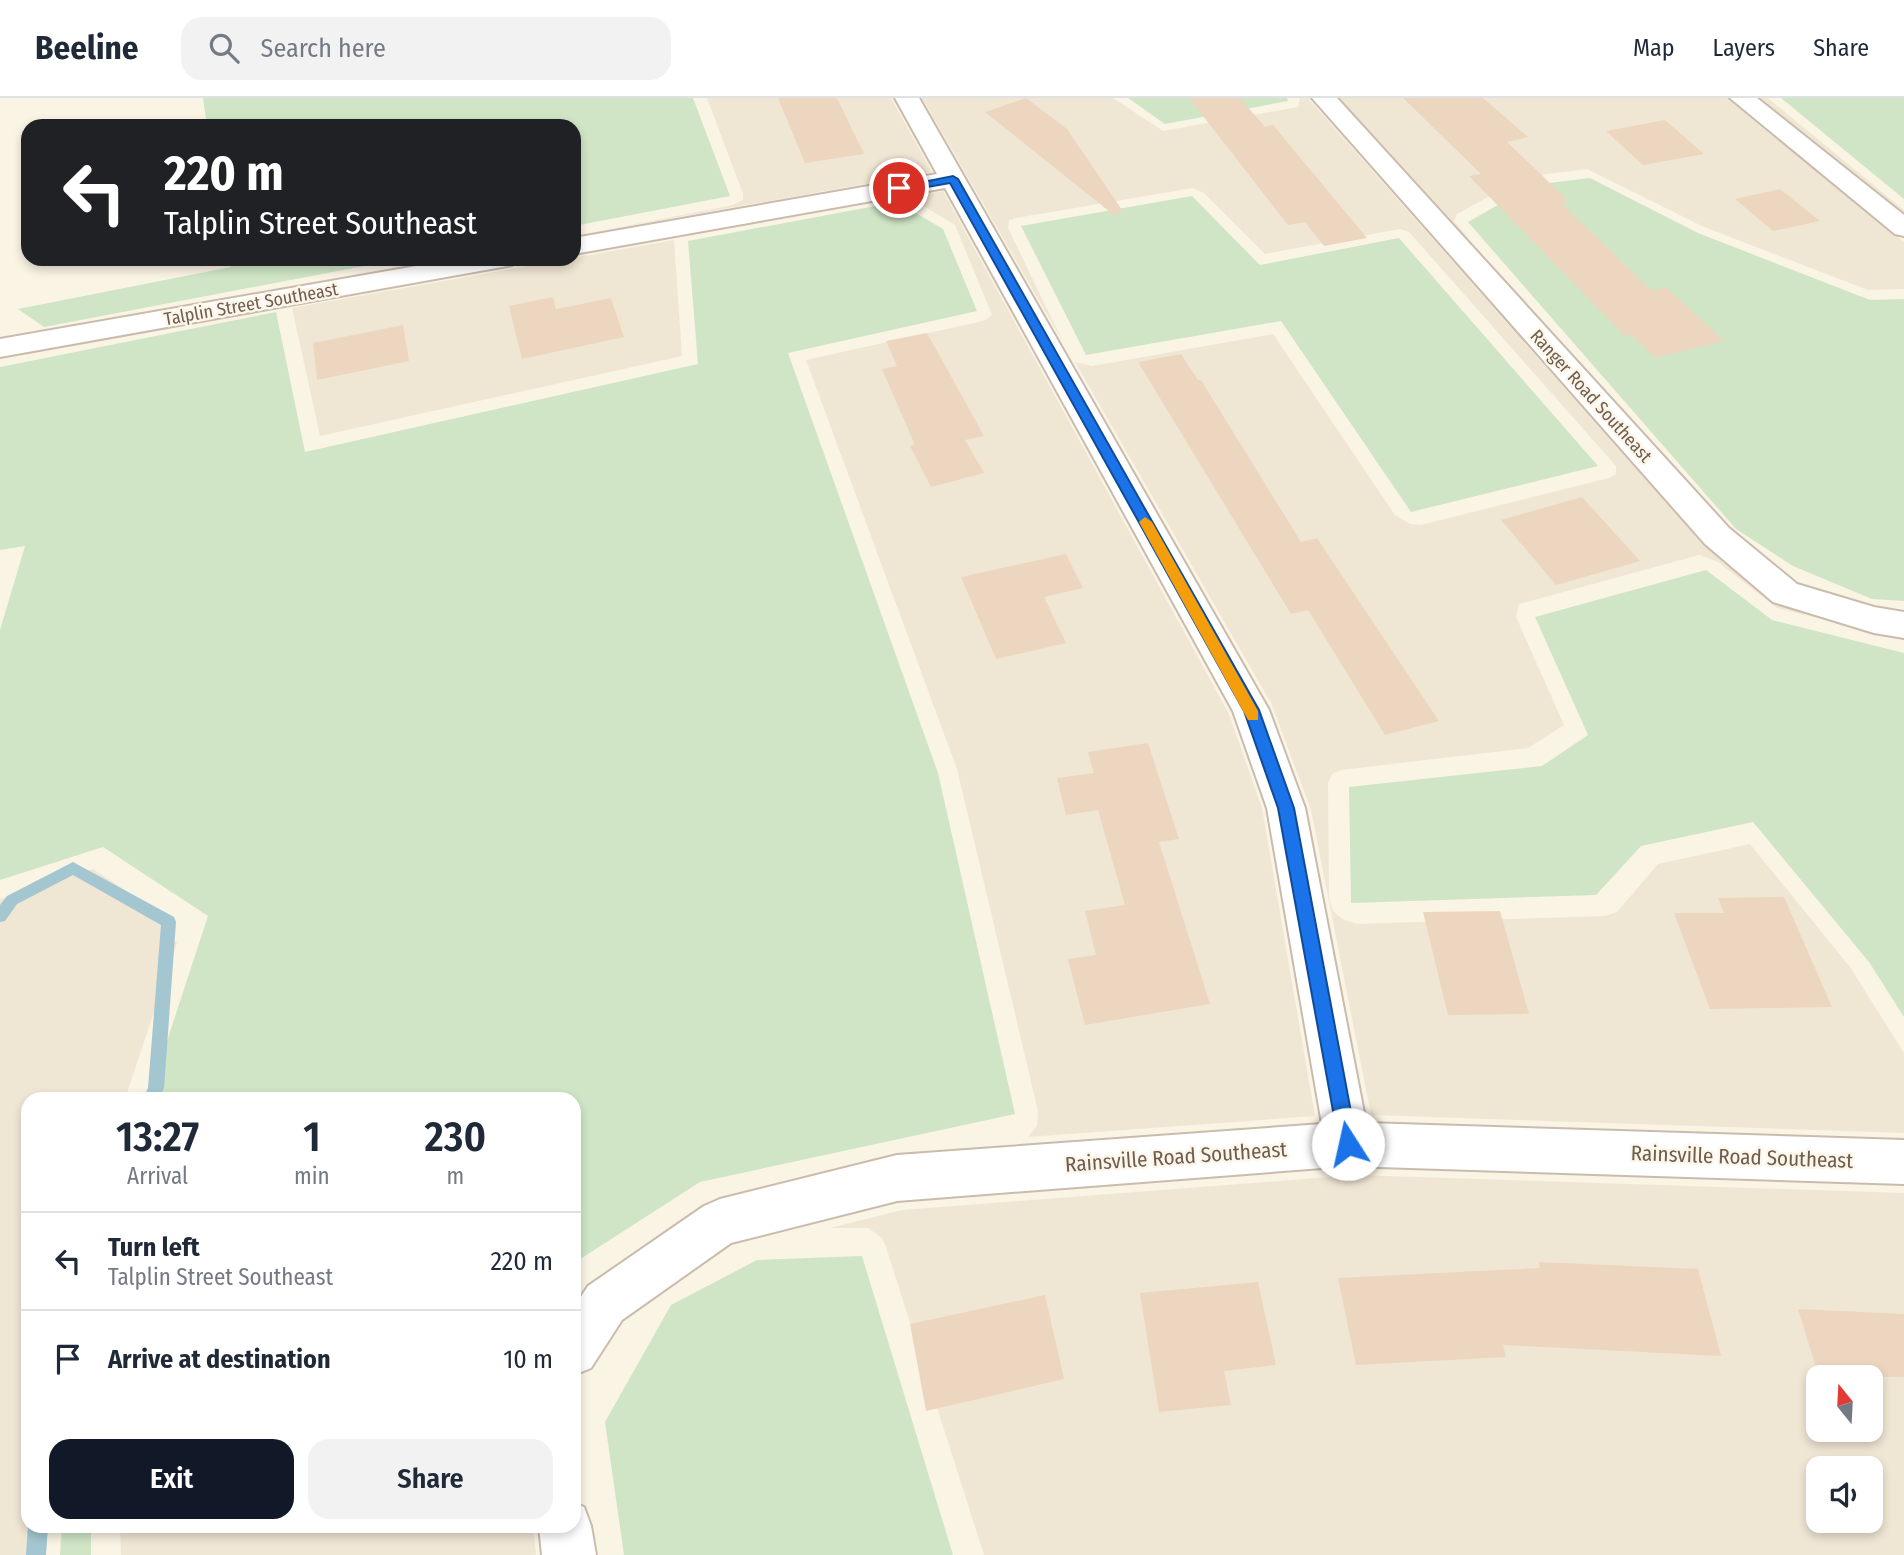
<!DOCTYPE html>
<style>
body{margin:0;font-family:"Fira Sans Condensed",sans-serif;background:#f2f2f3;color:#1f2937;height:100vh;display:flex;flex-direction:column;font-size:26px;white-space:nowrap}
*{box-sizing:border-box;margin:0}
p{font-size:23px;color:#747a83}
.icon{flex:none;width:38px;height:38px;fill:none;stroke:currentColor;stroke-width:2;stroke-linecap:round;stroke-linejoin:round}
.map{position:relative;flex:1;overflow:hidden}
.sheet{position:absolute;left:21px;top:994px;width:560px;height:441px;display:flex;flex-direction:column;background:#fff;border-radius:21px;box-shadow:0 4px 10px #0003}
.sheet>*{flex:none}
.top-card{position:absolute;left:21px;top:21px;width:560px;height:147px;border-radius:21px;box-shadow:0 4px 10px #0003;background:#202124;color:#fff;overflow:hidden}
.needle{width:46px;rotate:342deg}
.controls{position:absolute;left:1806px;top:1267px;display:grid;gap:14px}
.controls a{display:grid;place-items:center;width:77px;height:77px;border-radius:14px;background:#fff;box-shadow:0 4px 10px #0003;font-size:35px}
.pin{position:absolute;display:grid;place-items:center;width:60px;height:60px;color:#fff;margin:-30px;border:4px solid #fff;border-radius:50%;box-shadow:0 2px 7px #0007}
.me{position:absolute;width:77px;margin:-38px;rotate:350deg;stroke-linejoin:round;filter:drop-shadow(0 0 5px #0008)}
.turn{display:flex;align-items:center;gap:24px;height:147px;padding:0 28px;font-size:32px}
.turn .icon{width:91px;height:91px;stroke-width:2.5}
.turn b{display:block;font-size:49px;line-height:60px}
.eta{display:flex;justify-content:space-evenly;align-items:center;height:119px;text-align:center}
.eta b{font-size:42px;font-weight:600;line-height:49px}
.button{display:flex;gap:14px;margin-top:auto;padding:14px 28px}
.button a{flex:1;height:80px;border-radius:21px;background:#111827;color:#fff;font-size:28px;font-weight:600;line-height:80px;text-align:center}
.button a+a{background:#f2f2f3;color:#1f2937}
ul{padding:0;list-style:none}
li{display:flex;align-items:center;gap:21px;height:98px;padding:0 28px;border-top:2px solid #e0e1e3}
li div{flex:1}
li b{display:block;font-size:26px}
li em{font-style:normal}
header{display:flex;align-items:center;gap:42px;box-sizing:border-box;height:98px;padding:0 35px;background:#fff;border-bottom:2px solid #e0e1e3}
header strong{font-size:33px}
nav{display:flex;gap:38px;margin-inline-start:auto;font-size:24px}
.search{width:490px;height:63px;background:#f2f2f3;display:flex;align-items:center;gap:18px;box-sizing:border-box;padding:0 24px;border-radius:21px;color:#747a83;font-size:26px}
.map>svg:first-child{display:block}
.residential{fill:#f0e6d4;fill-rule:evenodd}
.green{fill:#cfe5c5}
.lines{fill:none;stroke-linecap:round;stroke-linejoin:round}
.stream{fill:#a3c6d1;fill-rule:evenodd}
.building{fill:#ecd6c0}
.minor-casing{stroke:#c9bcad;stroke-width:4}
.minor{fill:#fff;fill-rule:evenodd}
.route{fill:#1a73e8;stroke:#114b97;stroke-width:2}
.slow{fill:#f59e0b}
.labels{text-anchor:middle;dominant-baseline:central;stroke-width:5;stroke-linejoin:round;paint-order:stroke}
.far-street-label{font-size:18px;fill:#6f5d4d;stroke:#fdf7eb}
.street-label{font-size:21px;fill:#6f5d4d;stroke:#fdf7eb}
</style>
<header>
<strong>Beeline</strong>
<div class="search"><svg class="icon" aria-label="search" viewBox="0 0 24 24"><circle cx="10" cy="10" r="6"/><path d="M15 15l6 6"/></svg>Search here</div>
<nav><a>Map</a><a>Layers</a><a>Share</a></nav>
</header>
<div class="map">
<svg width="1904" height="1457" viewBox="0 0 1904 1457">
<rect width="100%" height="100%" fill="#faf4e5"/>
<g class="residential">
<path d="M707 0H891L932 74 600 133 733 107 743 102V96Z"/>
<path d="M922 0H1113L1163 33 1298 9 1300 0H1308L1699 442 1771 502 1808 518 1777 510 1718 464 1699 457 1519 506 1516 519 1564 627 1528 650 1341 672 1332 676 1328 685 1329 800 1333 813 1344 822 1357 826 1605 818 1617 814 1658 766 1750 746 1850 869 1904 955V1035L1371 1017 1311 712 1272 607 1075 264 1092 268 1273 236 1395 417 1410 426 1421 427 1609 380 1616 376V368L1409 134 1400 131 1265 156 1204 95 1193 90 1016 120 1009 122 1008 130 1063 244Z"/>
<path d="M1339 0H1727L1904 144V191L1868 192 1704 129 1587 71 1525 79 1457 116 1454 123 1475 148Z"/>
<path d="M1758 0H1768L1904 112V116Z"/>
<path d="M943 93 1229 616 1262 710 1315 1018 1028 1039 1037 1028 1038 1013 957 671 806 262 983 223 992 217 955 127 909 99Z"/>
<path d="M674 142 682 258 320 338 292 210Z"/>
<path d="M93 771 170 822 167 837 177 845 125 1001H28V1428H33L30 1457H0V801Z"/>
<path d="M1356 1077 1904 1095V1457H984L886 1149 882 1140 868 1130H830L902 1112ZM1818 1279H1871V1332H1818ZM1818 1370H1871V1423H1818Z"/>
<path d="M120 1428H533L536 1457H121Z"/>
</g>
<g class="green">
<path d="M203 0H693L730 98 574 128V28H207Z"/>
<path d="M1128 0H1287L1288 3 1165 26Z"/>
<path d="M1781 0H1904V101Z"/>
<path d="M1590 80 1698 135 1870 202 1904 201V503L1872 501 1793 468 1736 431 1468 124 1533 87Z"/>
<path d="M1192 98 1260 167 1399 140 1598 368 1411 414 1281 223 1086 257 1021 128Z"/>
<path d="M897 104 943 131 977 213 788 255 938 675 1015 1016 700 1084 574 1165V1001H148L208 818 103 749 0 782V532L25 448 0 452V269L276 214 305 354 698 266 688 143Z"/>
<path d="M230 161H401L44 229 18 211 231 169Z"/>
<path d="M1706 472 1772 522 1904 555V919L1869 864 1753 724 1641 748 1596 797 1351 805 1349 689 1542 668 1588 637 1535 519Z"/>
<path d="M862 1158 953 1457H624L605 1324 671 1207 757 1162Z"/>
<path d="M62 1428H91V1457H60Z"/>
</g>
<g class="lines">
<g class="stream">
<path d="M73 764 174 819 176 824 164 990 159 1001H143L148 990 161 827 73 777 17 806 5 823 0 824V807L7 798Z"/>
<path d="M28 1428H48L46 1457H26Z"/>
</g>
</g>
<g class="building">
<path d="M778 0H837L864 56 805 65Z"/>
<path d="M1026 0 1067 31 1122 112 1115 118 985 14Z"/>
<path d="M1189 0H1240L1265 29 1273 27 1367 140 1324 148 1305 124 1288 127Z"/>
<path d="M1403 0H1483L1528 39 1507 44 1569 103 1561 105 1652 193 1666 189 1724 243 1655 260 1630 236 1625 238 1469 78 1481 76Z"/>
<path d="M1665 22 1704 56 1643 67 1606 33Z"/>
<path d="M1780 91 1820 123 1773 133 1735 101Z"/>
<path d="M553 199 556 211 611 200 624 239 522 261 509 208Z"/>
<path d="M403 227 409 263 317 282 313 245Z"/>
<path d="M927 235 984 338 965 342 984 375 931 389 910 348 915 347 882 271 897 268 886 243Z"/>
<path d="M1181 256 1198 282H1201L1301 444 1317 440 1439 623 1385 637 1308 512 1291 516 1138 264Z"/>
<path d="M1582 399 1640 463 1556 487 1501 422Z"/>
<path d="M1066 456 1083 490 1044 499 1066 545 996 561 961 479Z"/>
<path d="M1148 645 1179 741 1159 744 1210 906 1085 927 1068 861 1096 857 1085 813 1125 807 1098 712 1066 717 1057 680 1094 675 1088 654Z"/>
<path d="M1784 799 1832 909 1710 911 1674 815H1724L1718 800Z"/>
<path d="M1500 813 1529 916 1448 917 1423 814Z"/>
<path d="M1539 1164 1698 1171 1721 1258 1503 1247 1506 1259 1356 1267 1338 1180 1540 1170Z"/>
<path d="M1258 1184 1276 1267 1224 1273 1231 1307 1159 1314 1140 1195Z"/>
<path d="M1045 1197 1064 1281 926 1313 910 1226Z"/>
<path d="M1798 1211 1904 1216V1279H1819Z"/>
</g>
<g class="lines">
<defs>
<g id="minor">
<path d="M895 0H919L1269 612 1305 710 1366 1025 1904 1042V1086L1348 1068 897 1103 731 1145 622 1222 591 1270 574 1277V1209L588 1188 704 1108 720 1101 897 1057 1322 1026 1267 710 1233 613 945 90 574 156V140L937 76Z"/>
<path d="M1312 0H1337L1729 430 1797 486 1874 509 1904 514V540L1874 535 1773 504 1705 446Z"/>
<path d="M1730 0H1757L1904 117V138L1895 136Z"/>
<path d="M456 161H516L512 167 502 169 0 259V241Z"/>
<path d="M574 1405 584 1409 591 1428 596 1457H542L539 1428H574Z"/>
</g>
</defs>
<use href="#minor" class="minor-casing"/>
<use href="#minor" class="minor"/>
</g>
<path class="route" d="M953 78 958 81 1259 612 1294 710 1357 1046 1355 1052 1348 1055 1342 1052 1339 1046 1278 710 1244 613 950 85 899 94 893 90Z"/>
<path class="slow" d="M1145 419 1152 424 1258 613V622H1248L1139 424Z"/>
<g class="labels">
<g class="far-street-label">
<text transform="translate(251 206) rotate(-10)">Talplin Street Southeast</text>
<text transform="translate(1591 298) rotate(48)">Ranger Road Southeast</text>
</g>
<g class="street-label">
<text transform="translate(1176 1059) rotate(-4)">Rainsville Road Southeast</text>
<text transform="translate(1742 1059) rotate(2)">Rainsville Road Southeast</text>
</g>
</g>
</svg>
<div class="controls">
<a><svg class="needle" viewBox="-14 -14 28 28"><path d="M0-13l5 13h-10z" fill="#e53935"/><path d="M0 13l5-13h-10z" fill="#747a83"/></svg></a>
<a><svg class="icon" aria-label="sound" viewBox="0 0 24 24"><path d="M4 9h4l5-4v14l-5-4H4zM17 9q2 3 0 6"/></svg></a>
</div>
<div class="pin" style="left:899px;top:90px;background:#d93025"><svg class="icon" aria-label="arrive" viewBox="0 0 24 24"><path d="M6 21V4h12l-3 4 3 4H6"/></svg></div>
<svg class="me" style="left:1348px;top:1046px" viewBox="-20 -20 40 40"><circle r="19" fill="#fff"/><path d="M0-13L10 11 0 6-10 11z" fill="#1a73e8"/></svg>
<div class="top-card">
<div class="turn"><svg class="icon" aria-label="left" viewBox="0 0 24 24"><path d="M17 20v-9H6M10 6l-5 5 5 5"/></svg><div><b>220 m</b>Talplin Street Southeast</div></div>
</div>
<section class="sheet">
<div class="eta">
<div><b>13:27</b><p>Arrival</p></div>
<div><b>1</b><p>min</p></div>
<div><b>230</b><p>m</p></div>
</div>
<ul>
<li><svg class="icon" aria-label="left" viewBox="0 0 24 24"><path d="M17 20v-9H6M10 6l-5 5 5 5"/></svg><div><b>Turn left</b><p>Talplin Street Southeast</p></div><em>220 m</em></li>
<li><svg class="icon" aria-label="arrive" viewBox="0 0 24 24"><path d="M6 21V4h12l-3 4 3 4H6"/></svg><div><b>Arrive at destination</b></div><em>10 m</em></li>
</ul>
<div class="button"><a>Exit</a><a>Share</a></div>
</section>
</div>
